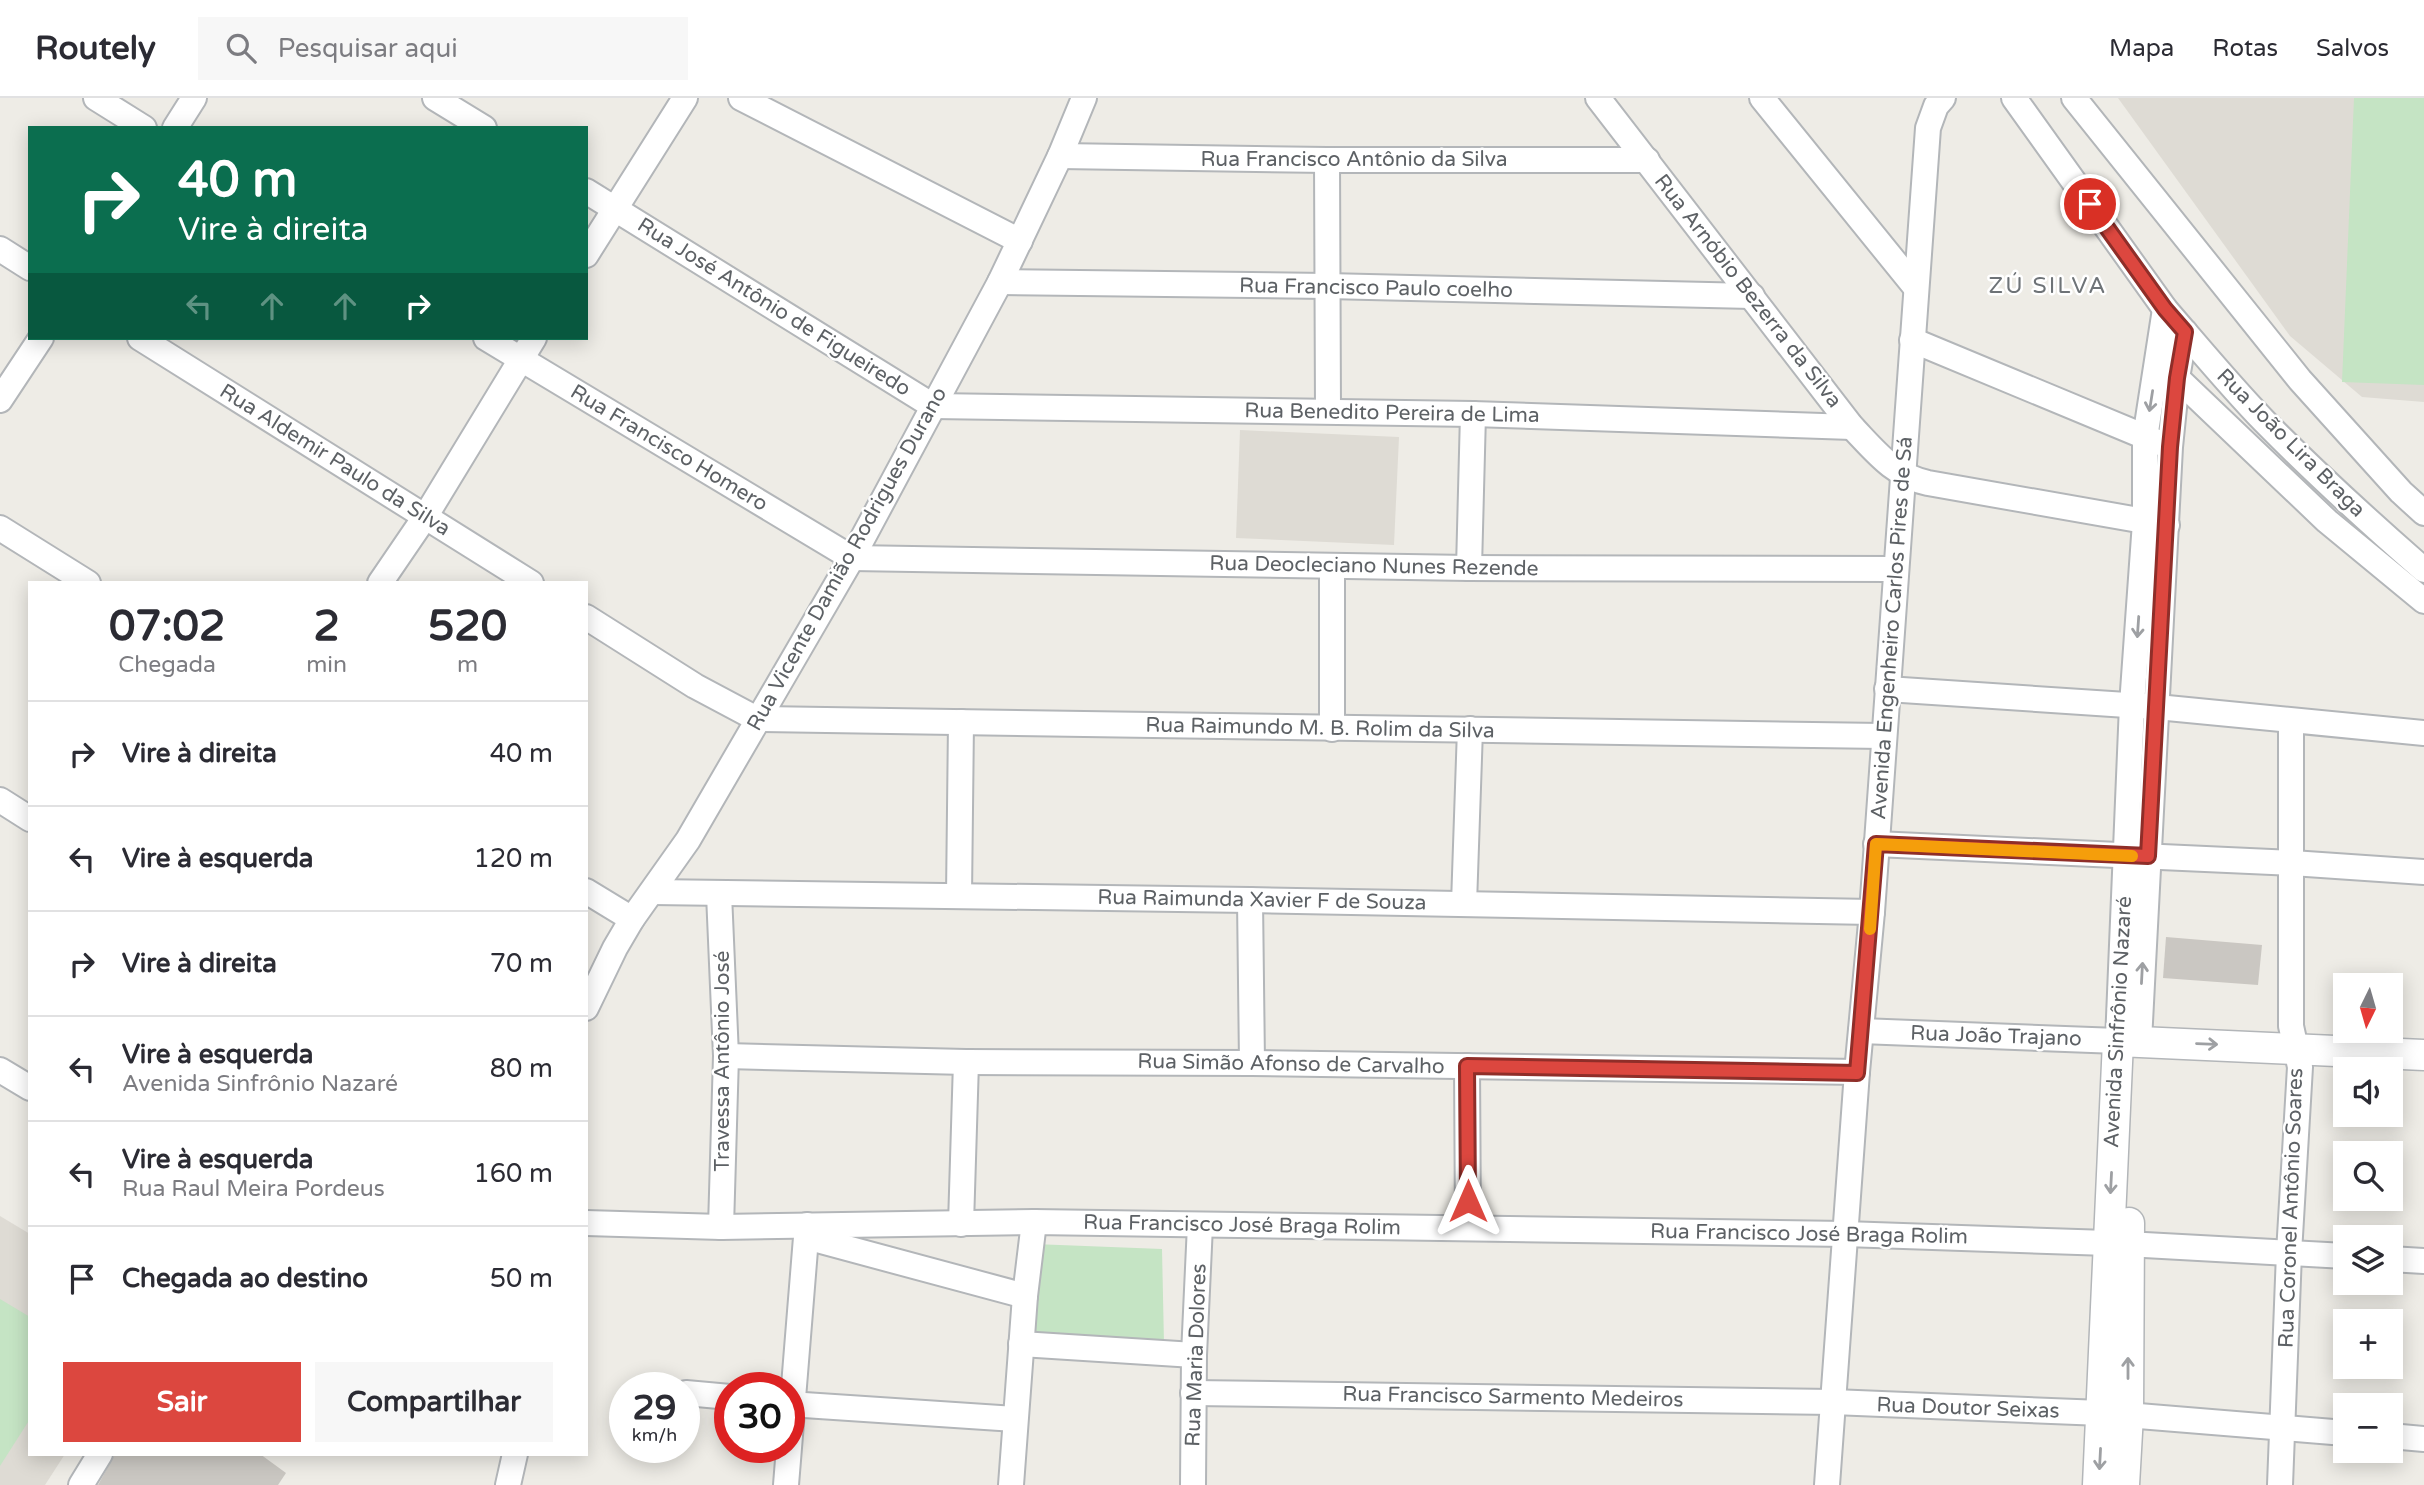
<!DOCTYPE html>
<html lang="pt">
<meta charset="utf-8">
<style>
body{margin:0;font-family:"Varela Round",sans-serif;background:#f7f7f7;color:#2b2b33;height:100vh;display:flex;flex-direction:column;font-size:26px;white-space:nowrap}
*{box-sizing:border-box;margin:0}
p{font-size:23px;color:#7c7c81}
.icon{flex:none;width:38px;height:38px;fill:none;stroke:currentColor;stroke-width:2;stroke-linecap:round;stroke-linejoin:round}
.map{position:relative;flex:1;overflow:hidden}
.panel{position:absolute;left:28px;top:483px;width:560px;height:875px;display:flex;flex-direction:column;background:#fff;border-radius:0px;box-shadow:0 4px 18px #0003}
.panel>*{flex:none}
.top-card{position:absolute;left:28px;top:28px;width:560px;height:214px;border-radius:0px;box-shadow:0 4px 18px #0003;background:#0b6e4f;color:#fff;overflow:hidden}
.needle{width:46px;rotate:185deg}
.buttons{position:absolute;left:2333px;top:875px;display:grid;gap:14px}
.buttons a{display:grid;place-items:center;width:70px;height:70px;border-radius:0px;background:#fff;box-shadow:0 4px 18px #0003;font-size:35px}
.speed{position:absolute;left:609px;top:1274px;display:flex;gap:14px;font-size:35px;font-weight:700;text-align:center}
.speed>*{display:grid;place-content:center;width:91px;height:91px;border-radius:50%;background:#fff;box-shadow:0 4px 18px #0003;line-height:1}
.speed small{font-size:18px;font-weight:400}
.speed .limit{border:10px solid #d22;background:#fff;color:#111}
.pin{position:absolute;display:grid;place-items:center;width:60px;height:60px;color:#fff;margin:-30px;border:4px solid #fff;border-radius:50%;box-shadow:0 2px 7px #0007}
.me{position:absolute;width:77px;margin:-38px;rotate:0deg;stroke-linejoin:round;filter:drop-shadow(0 0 5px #0008)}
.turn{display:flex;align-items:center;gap:24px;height:147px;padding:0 35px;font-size:32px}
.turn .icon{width:91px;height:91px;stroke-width:2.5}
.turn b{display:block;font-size:49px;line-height:60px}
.lanes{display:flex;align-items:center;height:66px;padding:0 35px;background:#0003;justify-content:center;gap:35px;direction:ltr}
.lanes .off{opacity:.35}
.eta{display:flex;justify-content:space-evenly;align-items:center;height:119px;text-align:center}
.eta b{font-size:42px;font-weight:700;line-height:49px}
.action{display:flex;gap:14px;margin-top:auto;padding:14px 35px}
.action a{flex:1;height:80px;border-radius:0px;background:#dc473f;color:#fff;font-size:28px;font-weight:700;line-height:80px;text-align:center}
.action a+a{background:#f7f7f7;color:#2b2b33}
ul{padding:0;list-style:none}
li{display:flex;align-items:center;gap:21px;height:105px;padding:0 35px;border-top:2px solid #e1e1e2}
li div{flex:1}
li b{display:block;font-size:26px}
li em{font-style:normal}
header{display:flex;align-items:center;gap:42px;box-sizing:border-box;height:98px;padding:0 35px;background:#fff;border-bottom:2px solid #e1e1e2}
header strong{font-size:33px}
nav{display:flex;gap:38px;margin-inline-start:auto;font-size:24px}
.search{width:490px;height:63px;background:#f7f7f7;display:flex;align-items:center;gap:18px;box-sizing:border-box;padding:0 24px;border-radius:0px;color:#7c7c81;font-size:26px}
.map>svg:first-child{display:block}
.education{fill:#dedbd4}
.green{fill:#c5e4c4}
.building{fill:#cac7c2}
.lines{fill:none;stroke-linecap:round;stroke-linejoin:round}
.minor-casing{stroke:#b3b6b9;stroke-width:28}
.tertiary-casing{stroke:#b3b6b9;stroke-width:33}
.minor{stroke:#fff;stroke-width:24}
.tertiary{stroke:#fff;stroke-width:30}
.oneway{stroke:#9ea0a3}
.route-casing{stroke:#8f2e29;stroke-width:18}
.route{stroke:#dc473f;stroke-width:12}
.slow{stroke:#f59e0b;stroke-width:12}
.labels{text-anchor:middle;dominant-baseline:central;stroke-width:5;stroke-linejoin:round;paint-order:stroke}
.street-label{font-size:21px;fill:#5d6165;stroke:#fff}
.neighbourhood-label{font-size:23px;letter-spacing:2px;fill:#6e7377;stroke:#fff}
</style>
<header>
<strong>Routely</strong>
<div class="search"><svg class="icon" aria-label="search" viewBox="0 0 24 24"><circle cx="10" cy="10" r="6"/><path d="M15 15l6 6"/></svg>Pesquisar aqui</div>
<nav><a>Mapa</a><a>Rotas</a><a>Salvos</a></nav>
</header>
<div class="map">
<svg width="2424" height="1387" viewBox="0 0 2424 1387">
<rect width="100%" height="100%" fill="#eeece6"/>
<g class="education">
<path d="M2118 0H2424V304L2362 299 2290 238Z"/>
<path d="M1240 332 1399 339 1394 447 1236 440Z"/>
<path d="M0 1118 30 1136V1356H65L45 1387H0Z"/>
</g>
<g class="green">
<path d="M2354 0H2424V287L2342 284Z"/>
<path d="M1034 1146 1162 1151 1164 1245 1023 1236Z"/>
<path d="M0 1201 30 1219V1321L0 1368Z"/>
</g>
<g class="building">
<path d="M2166 839 2262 847 2258 887 2163 880Z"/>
<path d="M115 1356H260L286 1375 278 1387H98Z"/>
</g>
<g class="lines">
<defs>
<g id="minor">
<path d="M96 0 144 30"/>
<path d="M435 0 484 30"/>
<path d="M741 0 1020 143"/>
<path d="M1598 0 1852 329C1875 353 1894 378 1928 385L2167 427"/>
<path d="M1762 0 1916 190"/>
<path d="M2014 0 2165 211C2198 249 2230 288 2264 323 2315 375 2369 424 2424 472"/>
<path d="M2074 0 2300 282 2401 394 2424 415"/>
<path d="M175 30 194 0"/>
<path d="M1060 58 1327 62H1647"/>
<path d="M1327 62 1328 313"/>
<path d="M586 93 933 308 1473 316 1852 329"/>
<path d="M0 151 30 170"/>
<path d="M586 157 685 0"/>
<path d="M1000 184 1327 188 1752 198"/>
<path d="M140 240 531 485"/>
<path d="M486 240 852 460 1469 470 1896 471"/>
<path d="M1912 242 2160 345"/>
<path d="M2166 273 2177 280 2327 423 2424 503"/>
<path d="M0 302 41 240"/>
<path d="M0 430 88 485"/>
<path d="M1469 470 1473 316"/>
<path d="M380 485 425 419 534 240"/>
<path d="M586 519 695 588 757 621 1883 638"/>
<path d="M1887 591 2157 609 2424 635"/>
<path d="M1332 631V468"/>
<path d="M0 702 30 721"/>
<path d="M1876 746 2292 765 2424 774"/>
<path d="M586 793 632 821"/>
<path d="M652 794 1250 802 1872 814"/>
<path d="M719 796 726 958 721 1129"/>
<path d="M959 798 961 624"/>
<path d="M1250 802 1252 965"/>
<path d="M1464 806 1470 631"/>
<path d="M586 910 615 850 632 821 688 742 852 460 1000 184 1060 58 1084 0"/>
<path d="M1861 933 2118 943 2132 607 2145 424V340L2165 211"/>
<path d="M2139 943 2170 349 2177 280 2185 234"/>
<path d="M726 958 966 964 1252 965 1857 974"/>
<path d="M1467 968 1468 1130"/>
<path d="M0 972 30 990"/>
<path d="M586 1125 721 1129 1034 1124 1845 1136 2108 1145 2345 1158"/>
<path d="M961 1126 966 964"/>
<path d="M806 1139 1025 1198"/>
<path d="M2390 1161 2424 1163"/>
<path d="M1021 1246 1194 1257"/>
<path d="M686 1295 730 1299"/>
<path d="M1193 1295 1833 1304 2102 1315 2345 1335"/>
<path d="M789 1306 1015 1321"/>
<path d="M2390 1338 2424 1341"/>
<path d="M81 1387 100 1356"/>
<path d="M508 1387 515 1356"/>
<path d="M786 1387 807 1127"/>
<path d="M1011 1387 1025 1198 1034 1124"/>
<path d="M1193 1387 1194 1257 1200 1127"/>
<path d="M1827 1387 1857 974 1872 814 1928 30 1936 8 1943 0"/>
<path d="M2280 1387 2289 1155 2300 969 2291 928V623"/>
</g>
<g id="tertiary">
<path d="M2098 1387 2118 943 2424 957"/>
<path d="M2124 1387 2128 1317 2129 1125"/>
</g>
</defs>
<use href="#minor" class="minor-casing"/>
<use href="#tertiary" class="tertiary-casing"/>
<use href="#minor" class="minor"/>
<use href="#tertiary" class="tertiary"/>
</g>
<defs><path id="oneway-shaft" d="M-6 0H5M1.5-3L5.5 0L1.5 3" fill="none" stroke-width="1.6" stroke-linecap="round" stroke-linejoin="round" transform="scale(1.75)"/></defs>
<g class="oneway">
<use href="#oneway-shaft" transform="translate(2151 303) rotate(99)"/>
<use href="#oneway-shaft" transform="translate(2138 529) rotate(94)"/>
<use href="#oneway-shaft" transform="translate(2142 875) rotate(-87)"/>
<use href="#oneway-shaft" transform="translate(2207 946) rotate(2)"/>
<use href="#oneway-shaft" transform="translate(2111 1085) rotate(93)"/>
<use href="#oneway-shaft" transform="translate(2128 1270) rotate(-90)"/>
<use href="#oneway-shaft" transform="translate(2100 1361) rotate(93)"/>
</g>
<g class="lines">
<defs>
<path id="route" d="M1468 1103 1467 968 1857 975 1876 746 2148 758 2170 349 2177 280 2185 234 2165 211 2090 106"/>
</defs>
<use href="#route" class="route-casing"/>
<use href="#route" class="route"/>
<path class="slow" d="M1870 831 1876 746 2132 758"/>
</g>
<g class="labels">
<g class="street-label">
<text x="1354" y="61">Rua Francisco Antônio da Silva</text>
<text transform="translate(1376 190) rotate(1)">Rua Francisco Paulo coelho</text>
<text transform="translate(1748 193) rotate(52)">Rua Arnóbio Bezerra da Silva</text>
<text transform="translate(774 209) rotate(32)">Rua José Antônio de Figueiredo</text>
<text transform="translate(1392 315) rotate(1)">Rua Benedito Pereira de Lima</text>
<text transform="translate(2291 345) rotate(45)">Rua João Lira Braga</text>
<text transform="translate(669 350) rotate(31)">Rua Francisco Homero</text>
<text transform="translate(335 362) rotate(32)">Rua Aldemir Paulo da Silva</text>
<text transform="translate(847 461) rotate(-61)">Rua Vicente Damião Rodrigues Durano</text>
<text transform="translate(1374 468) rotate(1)">Rua Deocleciano Nunes Rezende</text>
<text transform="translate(1892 530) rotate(-86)">Avenida Engenheiro Carlos Pires de Sá</text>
<text transform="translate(1320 630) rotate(1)">Rua Raimundo M. B. Rolim da Silva</text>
<text transform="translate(1262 802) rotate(1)">Rua Raimunda Xavier F de Souza</text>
<text transform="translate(2118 924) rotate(-87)">Avenida Sinfrônio Nazaré</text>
<text transform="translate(1996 938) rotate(2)">Rua João Trajano</text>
<text transform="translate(722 963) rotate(-90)">Travessa Antônio José</text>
<text transform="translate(1291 966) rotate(1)">Rua Simão Afonso de Carvalho</text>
<text transform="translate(2291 1110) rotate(-88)">Rua Coronel Antônio Soares</text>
<text transform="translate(1242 1127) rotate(1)">Rua Francisco José Braga Rolim</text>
<text transform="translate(1809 1136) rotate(1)">Rua Francisco José Braga Rolim</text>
<text transform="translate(1196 1257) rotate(-88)">Rua Maria Dolores</text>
<text transform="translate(1513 1299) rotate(1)">Rua Francisco Sarmento Medeiros</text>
<text transform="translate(1968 1310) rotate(2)">Rua Doutor Seixas</text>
</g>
<g class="neighbourhood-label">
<text x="2048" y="188">ZÚ SILVA</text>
</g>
</g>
</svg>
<div class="buttons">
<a><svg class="needle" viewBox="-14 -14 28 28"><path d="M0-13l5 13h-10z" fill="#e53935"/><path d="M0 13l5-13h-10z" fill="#7c7c81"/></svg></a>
<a><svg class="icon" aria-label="sound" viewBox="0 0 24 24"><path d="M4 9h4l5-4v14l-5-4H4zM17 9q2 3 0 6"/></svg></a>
<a><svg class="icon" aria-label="search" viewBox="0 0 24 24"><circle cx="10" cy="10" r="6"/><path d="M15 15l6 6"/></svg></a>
<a><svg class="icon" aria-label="layers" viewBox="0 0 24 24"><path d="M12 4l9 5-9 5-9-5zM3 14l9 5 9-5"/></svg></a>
<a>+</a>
<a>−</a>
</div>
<div class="speed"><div>29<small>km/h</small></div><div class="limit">30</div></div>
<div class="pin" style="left:2090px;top:106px;background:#d93025"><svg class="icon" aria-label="arrive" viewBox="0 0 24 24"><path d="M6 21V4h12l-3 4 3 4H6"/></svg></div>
<svg class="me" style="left:1468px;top:1103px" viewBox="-20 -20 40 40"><path d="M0-17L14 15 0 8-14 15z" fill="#dc473f" stroke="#fff" stroke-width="4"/></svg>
<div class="top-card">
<div class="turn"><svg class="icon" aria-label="right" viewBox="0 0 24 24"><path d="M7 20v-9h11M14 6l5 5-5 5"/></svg><div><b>40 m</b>Vire à direita</div></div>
<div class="lanes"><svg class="icon off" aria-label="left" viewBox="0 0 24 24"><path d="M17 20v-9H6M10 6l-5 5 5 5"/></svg><svg class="icon off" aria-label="ahead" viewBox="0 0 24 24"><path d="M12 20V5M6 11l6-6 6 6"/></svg><svg class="icon off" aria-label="ahead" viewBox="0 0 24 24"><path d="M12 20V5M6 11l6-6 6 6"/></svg><svg class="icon" aria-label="right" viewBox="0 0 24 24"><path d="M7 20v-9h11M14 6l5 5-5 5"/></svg></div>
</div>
<section class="panel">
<div class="eta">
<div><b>07:02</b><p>Chegada</p></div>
<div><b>2</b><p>min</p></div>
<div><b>520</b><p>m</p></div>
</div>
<ul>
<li><svg class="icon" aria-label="right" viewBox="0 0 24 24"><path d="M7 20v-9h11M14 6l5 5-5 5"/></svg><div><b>Vire à direita</b></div><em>40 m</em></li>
<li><svg class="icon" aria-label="left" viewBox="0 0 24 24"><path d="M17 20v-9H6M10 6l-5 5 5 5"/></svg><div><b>Vire à esquerda</b></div><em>120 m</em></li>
<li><svg class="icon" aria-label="right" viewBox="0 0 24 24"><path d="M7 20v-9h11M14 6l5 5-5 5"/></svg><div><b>Vire à direita</b></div><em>70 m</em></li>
<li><svg class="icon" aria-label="left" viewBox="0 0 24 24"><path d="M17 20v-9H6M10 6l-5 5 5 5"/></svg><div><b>Vire à esquerda</b><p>Avenida Sinfrônio Nazaré</p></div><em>80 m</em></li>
<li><svg class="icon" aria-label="left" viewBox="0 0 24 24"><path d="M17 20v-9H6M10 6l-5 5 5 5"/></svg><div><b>Vire à esquerda</b><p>Rua Raul Meira Pordeus</p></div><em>160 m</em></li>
<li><svg class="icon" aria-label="arrive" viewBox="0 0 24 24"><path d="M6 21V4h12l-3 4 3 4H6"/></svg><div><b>Chegada ao destino</b></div><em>50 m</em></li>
</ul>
<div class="action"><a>Sair</a><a>Compartilhar</a></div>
</section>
</div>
